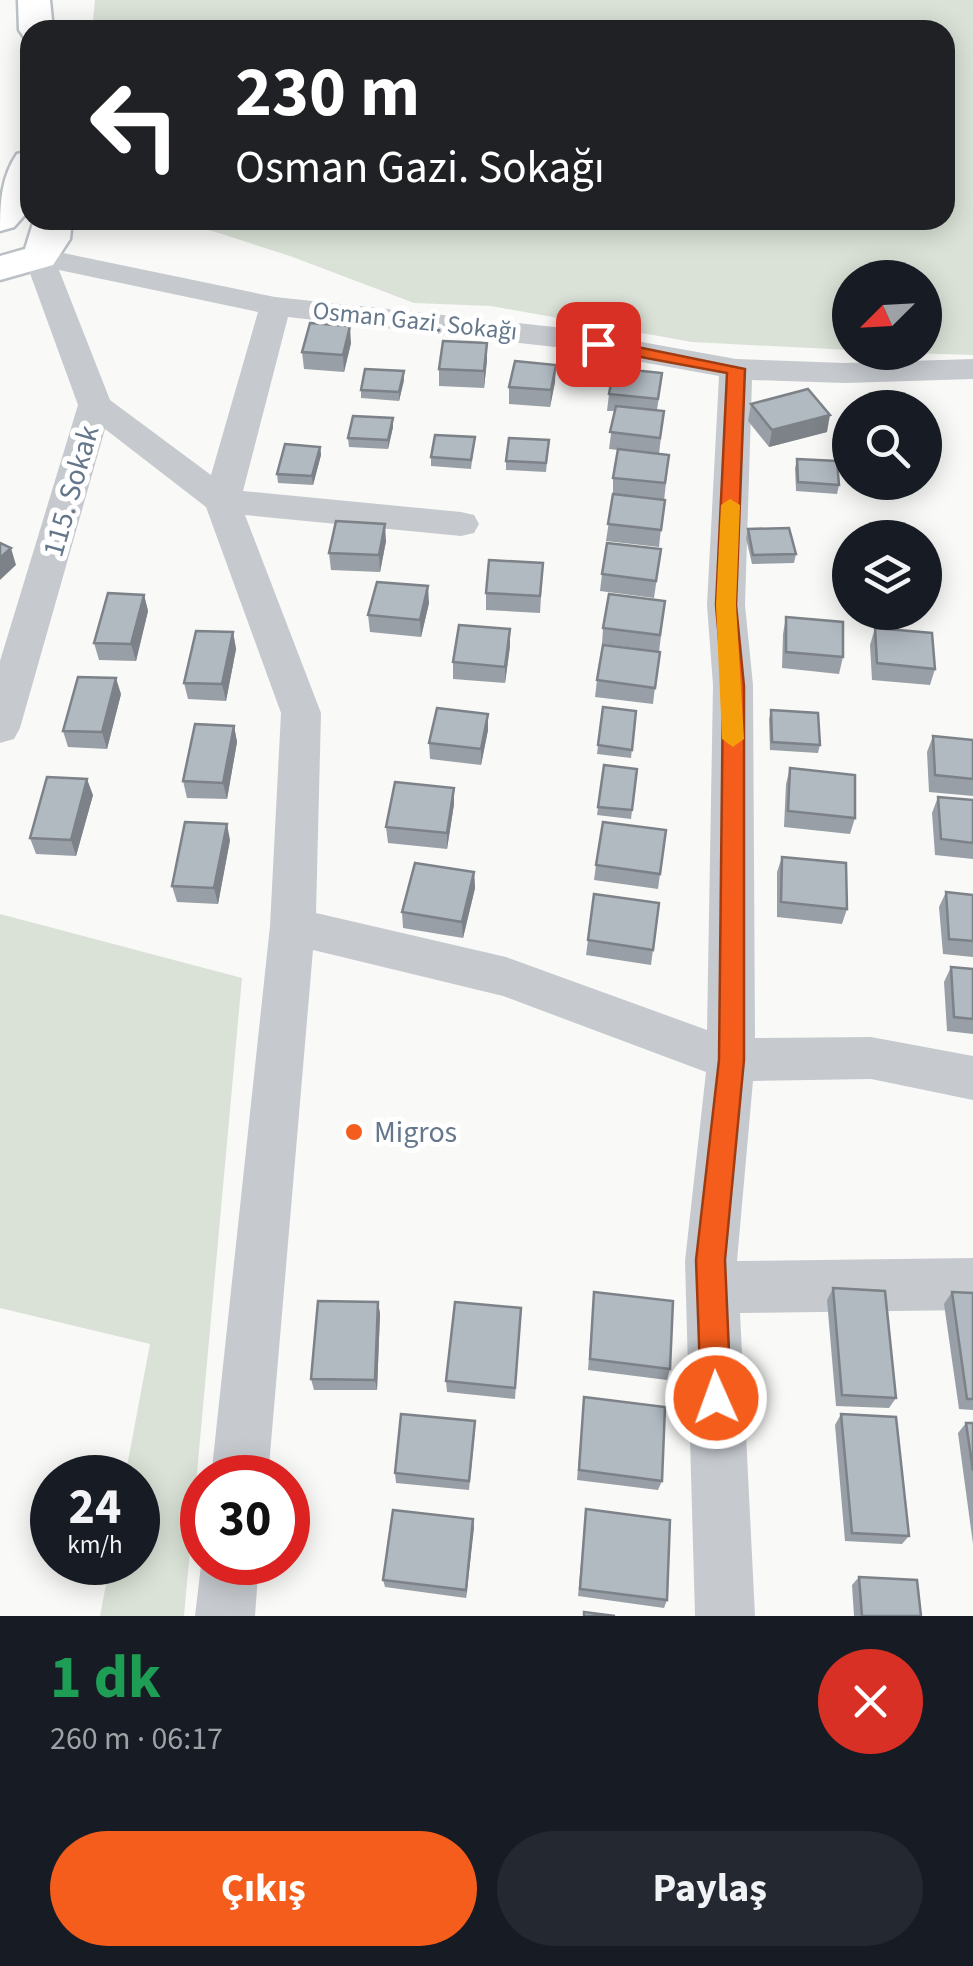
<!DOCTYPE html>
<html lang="tr">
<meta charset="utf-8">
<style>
body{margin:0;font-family:"Source Sans 3",sans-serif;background:#242831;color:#f1f3f6;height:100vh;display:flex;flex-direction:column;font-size:38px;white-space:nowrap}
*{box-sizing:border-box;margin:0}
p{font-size:32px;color:#9ea1a6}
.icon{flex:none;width:55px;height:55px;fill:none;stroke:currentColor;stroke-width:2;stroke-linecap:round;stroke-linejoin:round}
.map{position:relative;height:1616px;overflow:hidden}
.sheet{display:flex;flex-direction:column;background:#171b24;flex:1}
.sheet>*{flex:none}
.guide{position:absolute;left:20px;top:20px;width:935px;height:210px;border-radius:30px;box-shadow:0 5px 25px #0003;background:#202124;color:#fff;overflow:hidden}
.needle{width:65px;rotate:246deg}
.fabs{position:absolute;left:832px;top:260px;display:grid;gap:20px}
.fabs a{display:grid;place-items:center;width:110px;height:110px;border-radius:50%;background:#171b24;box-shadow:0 5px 25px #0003;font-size:50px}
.speed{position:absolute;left:30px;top:1455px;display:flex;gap:20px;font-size:50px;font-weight:700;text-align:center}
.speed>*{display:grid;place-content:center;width:130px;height:130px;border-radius:50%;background:#171b24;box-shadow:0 5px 25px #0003;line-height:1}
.speed small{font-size:25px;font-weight:400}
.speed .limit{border:15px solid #d22;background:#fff;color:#111}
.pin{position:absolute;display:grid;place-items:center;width:85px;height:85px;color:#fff;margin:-42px;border-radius:20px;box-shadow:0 5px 15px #0006}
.me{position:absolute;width:110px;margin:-55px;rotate:358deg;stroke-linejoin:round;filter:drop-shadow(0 0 8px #0008)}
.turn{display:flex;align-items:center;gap:35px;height:210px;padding:0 50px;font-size:45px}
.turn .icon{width:130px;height:130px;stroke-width:2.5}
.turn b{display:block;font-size:70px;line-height:85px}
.round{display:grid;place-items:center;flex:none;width:105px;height:105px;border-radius:52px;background:#242831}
.headline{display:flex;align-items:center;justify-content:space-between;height:170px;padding:0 50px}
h1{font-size:60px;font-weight:700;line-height:75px;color:#1e9e55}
.button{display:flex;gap:20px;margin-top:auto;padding:20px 50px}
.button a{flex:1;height:115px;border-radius:60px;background:#f45d1c;color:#fff;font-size:40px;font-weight:700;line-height:115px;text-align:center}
.button a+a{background:#242831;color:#f1f3f6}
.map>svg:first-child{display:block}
.green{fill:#dae2d7}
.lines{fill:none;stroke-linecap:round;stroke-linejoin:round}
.secondary-casing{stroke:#bbc0c5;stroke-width:5}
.minor{fill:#c6cacf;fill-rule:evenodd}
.secondary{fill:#fff;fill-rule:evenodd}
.wall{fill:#989fa6}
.shaded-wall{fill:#7c8287}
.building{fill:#b1b9c1;stroke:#7c8287;stroke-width:2.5}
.route{fill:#f45d1c;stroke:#9f3c12;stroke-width:2.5}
.slow{fill:#f59e0b}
.poi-dot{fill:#f45d1c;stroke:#fff;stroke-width:4}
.labels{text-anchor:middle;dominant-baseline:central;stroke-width:10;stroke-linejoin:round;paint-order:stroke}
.far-street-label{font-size:25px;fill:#65778b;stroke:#fff}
.street-label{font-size:30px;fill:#65778b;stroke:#fff}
.poi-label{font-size:30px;fill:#65778b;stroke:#fff;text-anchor:start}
</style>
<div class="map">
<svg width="973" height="1616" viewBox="0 0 973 1616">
<rect width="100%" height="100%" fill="#f9f9f7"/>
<g class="green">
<path d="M95 0H973V355L909 353 925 352V278H850V350L692 342 491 306 414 303 290 256 178 220H945V30H92Z"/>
<path d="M0 914 242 978 184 1616H100L110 1563 138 1562V1478L125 1477 150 1344 0 1308Z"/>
</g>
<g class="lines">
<defs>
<g id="secondary">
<path d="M18 0H50L53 30H30V38L24 37 19 30Z"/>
<path d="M30 151V209L14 227 0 231C0 203 1 178 17 154Z"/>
<path d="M34 220H72L70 239 53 265 0 280V256L25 249Z"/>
</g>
</defs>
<use href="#secondary" class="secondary-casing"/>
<g class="minor">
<path d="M39 248 275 297 564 328 736 359 845 363 973 359V379L845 383 752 380 745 605 753 685 755 1038 871 1037 973 1056V1100L871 1079 753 1081 737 1261 973 1258V1310L740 1313 755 1616H695L685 1261 706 1072 503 996 313 950 268 1478H211L270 926 281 713 206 507 105 429 20 728 14 739 0 743V661L78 405 24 257ZM59 270 258 312 211 475 110 400ZM288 317 564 348 719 376 707 605 713 685 707 1030 506 957 316 913 321 713 245 515 461 536 474 533 479 524 474 515 461 512 243 491Z"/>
<path d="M202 1557V1562H259L255 1616H195Z"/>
</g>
<use href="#secondary" class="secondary"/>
</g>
<g class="wall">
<path d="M351 343 344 372 304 369 302 352Z"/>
<path d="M487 360 484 388 439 386V369Z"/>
<path d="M404 371V380L399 401 361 398V390Z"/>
<path d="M555 382 550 407 509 404V387Z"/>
<path d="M660 390 657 410 664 411 659 454 669 455 659 547 606 541 613 495V478L618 450 609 449 614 411H607L609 394Z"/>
<path d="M751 404 827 432 769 447 748 421Z"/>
<path d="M393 427 388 449 349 447 348 438Z"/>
<path d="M475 437 471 469 431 466V457Z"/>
<path d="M549 440 546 472 506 470V461Z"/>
<path d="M320 447 321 455 313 485 278 483 277 474Z"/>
<path d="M797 459 839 485 837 494 796 491 795 468Z"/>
<path d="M748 529 796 554 794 563 752 564 746 538Z"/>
<path d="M386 541 380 572 331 570 329 553Z"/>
<path d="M661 549 654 598 600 591 602 574Z"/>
<path d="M543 563 540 613 486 610V593Z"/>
<path d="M144 595 148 611 136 661 99 660 94 643Z"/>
<path d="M665 601 653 704 595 697 597 680 634 648 602 644 603 628Z"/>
<path d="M429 603 421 637 370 632 368 615Z"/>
<path d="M786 617 843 657 839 674 782 668 783 634Z"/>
<path d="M875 628 935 669 930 685 872 680 870 645Z"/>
<path d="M233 632 236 649 226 701 188 699 184 683Z"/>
<path d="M510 646 505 683 453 679V662Z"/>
<path d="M121 694 107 749 68 747 63 731Z"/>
<path d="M603 707 636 711 631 758 597 754Z"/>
<path d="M771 710 820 745 818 753 770 750 769 719Z"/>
<path d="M488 714V730L481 765 430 759 429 743Z"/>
<path d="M234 726 237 742 227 799 187 798 183 781Z"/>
<path d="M933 736 973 740V796L929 792 927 752Z"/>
<path d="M604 765 637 769 631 819 597 815Z"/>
<path d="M790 768 855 818 850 834 784 827 786 784Z"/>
<path d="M93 795 76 856 36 854 30 838Z"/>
<path d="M938 797 973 800V859L935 855 932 813Z"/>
<path d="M454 804 447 849 388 843 386 827Z"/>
<path d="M666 830 658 889 594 880 596 865Z"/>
<path d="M230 840 218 904 177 902 172 886Z"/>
<path d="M782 857 847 909 842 924 777 917V872Z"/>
<path d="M474 872 475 888 463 938 403 928 402 912Z"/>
<path d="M946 892 973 895V957L943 954 939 907Z"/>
<path d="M659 903 651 965 586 955 588 940Z"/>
<path d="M951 967 973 969V1034L947 1031 944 982Z"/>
<path d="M833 1288 896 1398 889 1408 836 1406 827 1300Z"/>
<path d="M594 1292 670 1369 667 1380 588 1370Z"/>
<path d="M952 1292 973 1293V1410L959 1409 944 1304Z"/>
<path d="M378 1302 380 1314 377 1390H314L311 1379Z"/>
<path d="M521 1308 515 1399 447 1392 446 1381Z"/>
<path d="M584 1397 662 1481 658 1490 577 1480Z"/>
<path d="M841 1414 909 1536 902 1544 845 1541 835 1425Z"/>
<path d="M966 1423H973V1544L958 1433Z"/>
<path d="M475 1431 469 1490 396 1483 395 1473Z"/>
<path d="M586 1509 667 1600 664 1608 578 1596Z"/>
<path d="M473 1519 466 1598 385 1587 383 1580Z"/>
<path d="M859 1577 921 1616H854L852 1585Z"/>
</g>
<g class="shaded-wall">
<path d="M350 326 351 343 344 372 343 355Z"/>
<path d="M487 343V360L484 388V371Z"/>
<path d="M556 365 555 382 550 407 551 390Z"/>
<path d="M404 371V380L399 401V392Z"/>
<path d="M830 415 827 432 769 447 772 430Z"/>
<path d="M393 418V427L388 449V440Z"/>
<path d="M320 447 321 455 313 485 312 476Z"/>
<path d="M385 524 386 541 380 572 379 555Z"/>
<path d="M11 548 16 565 0 580V558Z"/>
<path d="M428 586 429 603 421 637 420 620Z"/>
<path d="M144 595 148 611 136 661 131 644Z"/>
<path d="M510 629V646L505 683V667Z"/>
<path d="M233 632 236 649 226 701 222 684Z"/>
<path d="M116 678 121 694 107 749 102 732Z"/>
<path d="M488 714V730L481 765V749Z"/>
<path d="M234 726 237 742 227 799 223 783Z"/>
<path d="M87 779 93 795 76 856 71 840Z"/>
<path d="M454 788V804L447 849V833Z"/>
<path d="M227 824 230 840 218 904 214 888Z"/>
<path d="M474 872 475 888 463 938 462 922Z"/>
<path d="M378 1302 380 1314 377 1390 375 1380Z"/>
<path d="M473 1519 474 1528 466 1598V1590Z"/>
</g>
<g class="building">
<path d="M310 323 350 326 343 355 302 352Z"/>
<path d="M443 341 487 343 484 371 439 369Z"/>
<path d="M515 361 556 365 551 390 509 387Z"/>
<path d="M614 368 662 373 658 399 609 394Z"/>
<path d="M365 369 404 371 399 392 361 390Z"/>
<path d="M808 389 830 415 772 430 751 404Z"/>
<path d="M616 406 664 411 660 438 610 432Z"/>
<path d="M353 416 393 418 388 440 348 438Z"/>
<path d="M925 420 930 421 927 443H925Z"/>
<path d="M435 435 475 437 471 460 431 457Z"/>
<path d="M509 438 549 440 546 463 506 461Z"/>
<path d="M285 444 320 447 312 476 277 474Z"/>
<path d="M618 449 669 455 665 483 613 478Z"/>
<path d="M797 459 837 461 839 485 798 482Z"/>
<path d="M613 494 665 500 661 530 608 524Z"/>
<path d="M336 521 385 524 379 555 329 553Z"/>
<path d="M789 528 796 554 753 555 748 529Z"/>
<path d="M0 543 11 548 0 558Z"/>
<path d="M607 543 661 549 656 581 602 574Z"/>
<path d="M489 560 543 563 540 596 486 593Z"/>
<path d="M377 582 428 586 420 620 368 615Z"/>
<path d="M108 593 144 595 131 644 94 643Z"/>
<path d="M609 594 665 601 660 635 603 628Z"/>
<path d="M786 617 843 622V657L786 652Z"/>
<path d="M459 625 510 629 505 667 453 662Z"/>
<path d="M875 628 932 633 935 669 877 663Z"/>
<path d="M196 631 233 632 222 684 184 683Z"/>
<path d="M603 645 660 652 655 688 597 680Z"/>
<path d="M78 677 116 678 102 732 63 731Z"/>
<path d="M603 707 636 711 632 750 598 745Z"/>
<path d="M437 708 488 714 481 749 429 743Z"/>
<path d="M771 710 818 713 820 745 772 742Z"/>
<path d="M195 724 234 726 223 783 183 781Z"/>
<path d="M933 736 973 740V779L935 775Z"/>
<path d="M604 765 637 769 632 810 598 807Z"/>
<path d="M790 768 855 775V818L788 811Z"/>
<path d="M47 777 87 779 71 840 30 838Z"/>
<path d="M395 782 454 788 447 833 386 827Z"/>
<path d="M938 797 973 800V843L941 839Z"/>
<path d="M185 822 227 824 214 888 172 886Z"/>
<path d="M603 822 666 830 660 874 596 865Z"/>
<path d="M782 857 846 863 847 909 781 902Z"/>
<path d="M415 863 474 872 462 922 402 912Z"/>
<path d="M946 892 973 895V941L949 939Z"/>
<path d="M594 894 659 903 653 950 588 940Z"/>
<path d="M951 967 973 969V1019L954 1017Z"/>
<path d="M833 1288 885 1291 896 1398 842 1395Z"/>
<path d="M594 1292 673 1301 670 1369 590 1359Z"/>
<path d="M952 1292 973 1293V1399H967Z"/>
<path d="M318 1301 378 1302 375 1380 311 1379Z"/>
<path d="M455 1302 521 1308 515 1388 446 1381Z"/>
<path d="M584 1397 665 1407 662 1481 579 1470Z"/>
<path d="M401 1414 475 1421 469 1481 395 1473Z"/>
<path d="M841 1414 896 1417 909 1536 852 1533Z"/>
<path d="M966 1423H973V1471Z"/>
<path d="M586 1509 670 1520 667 1600 580 1589Z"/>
<path d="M393 1510 473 1519 466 1590 383 1580Z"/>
<path d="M859 1577 917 1580 921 1616H862Z"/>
<path d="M584 1612 615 1616H584Z"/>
</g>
<path class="route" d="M598 339 745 369 736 605 744 686V1060L725 1260 731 1398 726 1408 716 1412 706 1408 701 1398 696 1260 719 1060 723 686 716 605 727 373 592 348V340Z"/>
<path class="slow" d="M730 499 740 505 736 605 744 739 733 747 722 739 716 605 721 505Z"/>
<circle class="poi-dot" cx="354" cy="1132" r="10"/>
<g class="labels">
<g class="far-street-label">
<text transform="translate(415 321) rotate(6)">Osman Gazi. Sokağı</text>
</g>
<g class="street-label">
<text transform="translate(71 491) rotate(-74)">115. Sokak</text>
</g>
<g class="poi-label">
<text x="374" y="1132">Migros</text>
</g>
</g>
</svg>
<div class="fabs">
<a><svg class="needle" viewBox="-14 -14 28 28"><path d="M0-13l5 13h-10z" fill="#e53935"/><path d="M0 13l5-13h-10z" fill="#9ea1a6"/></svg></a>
<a><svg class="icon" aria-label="search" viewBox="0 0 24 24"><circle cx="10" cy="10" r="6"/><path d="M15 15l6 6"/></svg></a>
<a><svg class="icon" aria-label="layers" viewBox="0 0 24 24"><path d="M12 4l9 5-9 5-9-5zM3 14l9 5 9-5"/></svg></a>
</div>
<div class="speed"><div>24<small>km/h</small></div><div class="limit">30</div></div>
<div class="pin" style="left:598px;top:344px;background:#d93025"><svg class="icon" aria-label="arrive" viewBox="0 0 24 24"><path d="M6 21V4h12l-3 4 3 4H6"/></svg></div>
<svg class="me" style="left:716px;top:1398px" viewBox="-20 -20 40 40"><circle r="17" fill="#f45d1c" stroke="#fff" stroke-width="3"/><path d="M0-11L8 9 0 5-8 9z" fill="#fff"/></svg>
<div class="guide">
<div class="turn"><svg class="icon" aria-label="left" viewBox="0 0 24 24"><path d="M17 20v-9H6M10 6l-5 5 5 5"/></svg><div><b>230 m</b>Osman Gazi. Sokağı</div></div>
</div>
</div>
<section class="sheet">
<div class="headline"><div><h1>1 dk</h1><p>260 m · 06:17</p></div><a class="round" style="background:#d93025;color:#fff"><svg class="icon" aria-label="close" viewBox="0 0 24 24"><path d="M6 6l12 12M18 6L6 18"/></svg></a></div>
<div class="button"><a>Çıkış</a><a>Paylaş</a></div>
</section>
